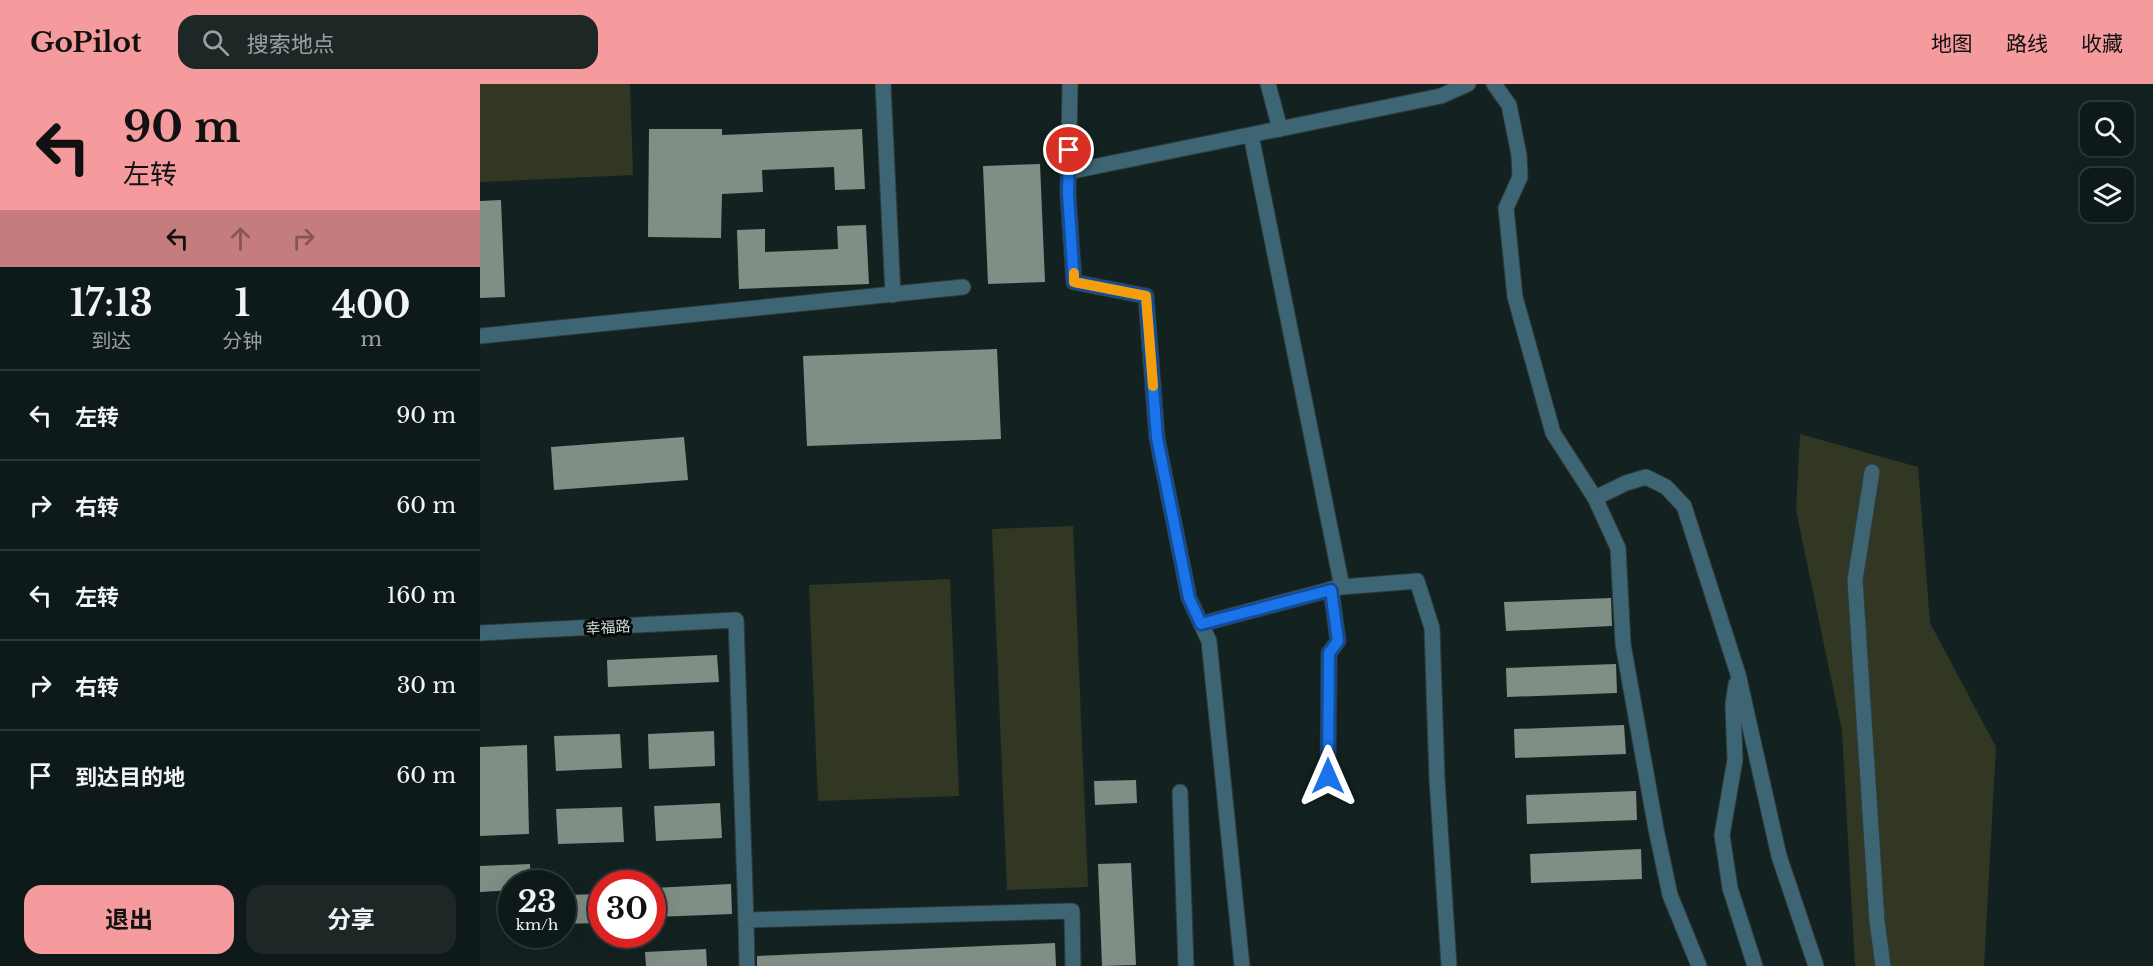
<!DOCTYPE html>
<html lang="zh">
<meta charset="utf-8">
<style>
body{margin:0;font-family:"Libre Baskerville","Noto Sans SC",serif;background:#1c2726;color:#f1f3f6;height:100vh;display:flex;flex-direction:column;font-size:22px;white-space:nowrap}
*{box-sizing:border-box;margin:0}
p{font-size:20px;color:#9ba1a2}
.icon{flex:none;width:33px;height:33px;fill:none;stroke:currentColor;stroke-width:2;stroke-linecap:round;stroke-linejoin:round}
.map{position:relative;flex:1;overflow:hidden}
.drawer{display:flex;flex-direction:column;background:#0e1a19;width:480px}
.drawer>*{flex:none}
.guide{background:#f59b9d;color:#111;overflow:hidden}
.tools{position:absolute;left:1600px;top:18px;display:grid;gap:12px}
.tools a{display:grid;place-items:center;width:54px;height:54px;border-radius:12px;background:#0e1a19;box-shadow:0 6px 24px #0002,0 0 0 2px #2e3838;font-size:30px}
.speed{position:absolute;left:18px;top:786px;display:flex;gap:12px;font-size:30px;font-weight:700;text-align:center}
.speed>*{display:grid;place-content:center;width:78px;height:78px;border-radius:50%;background:#0e1a19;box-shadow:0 6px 24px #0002,0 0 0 2px #2e3838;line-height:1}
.speed small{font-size:15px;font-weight:400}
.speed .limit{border:9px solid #d22;background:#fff;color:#111}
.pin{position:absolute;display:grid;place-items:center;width:51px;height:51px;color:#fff;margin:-26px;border:3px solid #fff;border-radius:50%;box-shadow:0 2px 6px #0007}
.me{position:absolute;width:66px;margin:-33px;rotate:0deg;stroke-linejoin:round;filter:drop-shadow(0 0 4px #0008)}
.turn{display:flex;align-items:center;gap:21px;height:126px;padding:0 24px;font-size:27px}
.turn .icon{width:78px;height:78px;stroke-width:2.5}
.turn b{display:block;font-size:42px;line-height:51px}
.lanes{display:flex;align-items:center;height:57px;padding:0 24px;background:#0003;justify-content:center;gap:30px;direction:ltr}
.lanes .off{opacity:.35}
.eta{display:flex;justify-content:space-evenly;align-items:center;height:102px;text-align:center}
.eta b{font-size:36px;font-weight:700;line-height:42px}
.primary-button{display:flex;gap:12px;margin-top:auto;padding:12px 24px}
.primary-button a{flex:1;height:69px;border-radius:18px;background:#f59b9d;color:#111;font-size:24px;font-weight:700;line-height:69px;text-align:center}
.primary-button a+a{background:#1c2726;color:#f1f3f6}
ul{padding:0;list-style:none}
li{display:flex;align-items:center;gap:18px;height:90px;padding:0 24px;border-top:2px solid #2e3838}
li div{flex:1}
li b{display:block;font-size:22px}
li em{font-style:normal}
header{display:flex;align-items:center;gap:36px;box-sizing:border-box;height:84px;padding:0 30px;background:#f59b9d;color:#111}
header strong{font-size:28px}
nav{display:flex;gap:33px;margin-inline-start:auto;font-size:21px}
.search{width:420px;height:54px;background:#1c2726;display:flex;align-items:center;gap:15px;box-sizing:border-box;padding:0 21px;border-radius:18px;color:#9ba1a2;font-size:22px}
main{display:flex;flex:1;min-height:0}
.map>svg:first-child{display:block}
.green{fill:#323724}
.building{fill:#818e85}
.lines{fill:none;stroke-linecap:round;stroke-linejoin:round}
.street-casing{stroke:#2e3c3b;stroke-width:17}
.street{stroke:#3e6574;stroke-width:15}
.route-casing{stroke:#114b97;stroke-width:15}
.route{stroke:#1a73e8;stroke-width:10}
.slow{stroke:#f59e0b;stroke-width:10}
.labels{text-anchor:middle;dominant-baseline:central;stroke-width:6;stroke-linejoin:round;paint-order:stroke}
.street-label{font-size:15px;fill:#d3dcdb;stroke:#050a09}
</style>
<header>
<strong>GoPilot</strong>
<div class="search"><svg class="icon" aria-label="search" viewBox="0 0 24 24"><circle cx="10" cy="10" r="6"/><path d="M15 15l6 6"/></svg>搜索地点</div>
<nav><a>地图</a><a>路线</a><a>收藏</a></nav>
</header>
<main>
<section class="drawer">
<div class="guide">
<div class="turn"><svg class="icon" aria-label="left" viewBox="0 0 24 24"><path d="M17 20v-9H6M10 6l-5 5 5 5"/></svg><div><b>90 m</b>左转</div></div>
<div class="lanes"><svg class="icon" aria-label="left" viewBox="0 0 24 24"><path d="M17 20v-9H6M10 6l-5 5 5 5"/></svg><svg class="icon off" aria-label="ahead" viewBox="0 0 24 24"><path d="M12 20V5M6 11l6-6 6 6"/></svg><svg class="icon off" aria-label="right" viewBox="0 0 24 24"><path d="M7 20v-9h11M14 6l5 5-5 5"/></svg></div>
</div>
<div class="eta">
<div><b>17:13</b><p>到达</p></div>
<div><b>1</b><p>分钟</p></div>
<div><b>400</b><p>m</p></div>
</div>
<ul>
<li><svg class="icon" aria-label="left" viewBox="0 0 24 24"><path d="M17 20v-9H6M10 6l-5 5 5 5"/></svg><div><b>左转</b></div><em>90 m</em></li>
<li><svg class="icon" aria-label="right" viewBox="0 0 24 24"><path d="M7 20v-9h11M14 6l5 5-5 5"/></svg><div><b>右转</b></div><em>60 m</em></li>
<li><svg class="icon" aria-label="left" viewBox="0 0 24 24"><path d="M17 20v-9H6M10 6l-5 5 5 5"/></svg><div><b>左转</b></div><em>160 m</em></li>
<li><svg class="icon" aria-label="right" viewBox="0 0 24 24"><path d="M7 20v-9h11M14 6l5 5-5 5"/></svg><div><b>右转</b></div><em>30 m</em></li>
<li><svg class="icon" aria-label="arrive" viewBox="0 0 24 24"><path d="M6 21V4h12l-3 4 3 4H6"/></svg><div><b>到达目的地</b></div><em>60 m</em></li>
</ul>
<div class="primary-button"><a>退出</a><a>分享</a></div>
</section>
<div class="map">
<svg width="1673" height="882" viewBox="0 0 1673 882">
<rect width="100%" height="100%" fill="#132221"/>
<g class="green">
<path d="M0 0H150L153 91 0 98Z"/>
<path d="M1320 350 1438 383 1450 539 1516 663 1504 882H1375L1362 647 1316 426Z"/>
<path d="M593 442 608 803 527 806 512 445Z"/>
<path d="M470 495 479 712 338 717 329 501Z"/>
</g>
<g class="building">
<path d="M169 45H242V51L382 45 385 105 355 106 354 83 282 86 283 108 242 110 241 154 168 153Z"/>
<path d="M560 80 565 198 508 200 503 82Z"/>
<path d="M21 116 25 213 0 214V117Z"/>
<path d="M386 141 389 200 259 205 257 146 285 145V168L358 165 357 142Z"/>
<path d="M517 265 521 355 327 362 323 272Z"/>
<path d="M204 353 208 396 74 406 71 363Z"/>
<path d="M1131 514 1132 542 1026 547 1024 518Z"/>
<path d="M237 571 239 598 128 603 127 576Z"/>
<path d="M1136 580 1137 609 1027 613 1026 584Z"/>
<path d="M1144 641 1146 670 1035 674 1034 645Z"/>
<path d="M234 647 235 682 169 685 168 650Z"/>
<path d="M140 650 142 684 76 687 74 652Z"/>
<path d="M47 661 49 750 0 752V663Z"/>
<path d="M656 696 657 719 615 721 614 697Z"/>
<path d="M1156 707 1157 736 1047 740 1046 711Z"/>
<path d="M240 719 242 754 176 757 174 722Z"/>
<path d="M142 723 144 758 78 760 76 725Z"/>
<path d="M1161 765 1162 795 1051 799 1050 770Z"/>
<path d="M651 779 656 881 622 882 618 780Z"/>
<path d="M50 780 51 800H32V806L0 808V782Z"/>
<path d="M251 800 252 830 175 833 173 804Z"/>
<path d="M122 810V839L82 840V811Z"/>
<path d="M575 859 576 882H277V872Z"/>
<path d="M226 865 227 882H166L165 868Z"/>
</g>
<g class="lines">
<defs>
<g id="street">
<path d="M403 0 413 211"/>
<path d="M590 0 588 110 594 198 666 212 677 354 709 514 729 557 762 882"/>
<path d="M788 0 800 45"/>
<path d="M1014 0 1029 21 1039 71 1040 93 1026 124 1035 213 1073 349 1115 414 1138 464 1143 560 1176 745 1190 811 1219 882"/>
<path d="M771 51 862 503 937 497 952 544 957 695 969 882"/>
<path d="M588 88 961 12 988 0"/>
<path d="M0 252 483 203"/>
<path d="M1392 388 1375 496 1397 837 1403 882"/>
<path d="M1115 414 1146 399 1166 393 1186 403 1204 422 1258 590 1299 772 1336 882"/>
<path d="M721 540 860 503"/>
<path d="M0 549 256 536 266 836"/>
<path d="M1256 600 1253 621 1255 676 1242 751 1250 804 1275 882"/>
<path d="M848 692 849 569 858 557 851 505"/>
<path d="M700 708 706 882"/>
<path d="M267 882 266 836 592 827 593 882"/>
</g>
</defs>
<use href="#street" class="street-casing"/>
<use href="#street" class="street"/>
</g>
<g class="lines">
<defs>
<path id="route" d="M589 66 588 110 594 198 666 212 677 354 709 514 721 540 851 506 858 557 849 569 848 692"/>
</defs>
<use href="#route" class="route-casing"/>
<use href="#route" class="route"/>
<path class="slow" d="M594 189V198L666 212 673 302"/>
</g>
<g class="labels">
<g class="street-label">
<text transform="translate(128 543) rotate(-3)">幸福路</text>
</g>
</g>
</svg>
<div class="tools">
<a><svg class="icon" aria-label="search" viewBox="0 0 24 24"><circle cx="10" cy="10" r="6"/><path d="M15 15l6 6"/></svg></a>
<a><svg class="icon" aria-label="layers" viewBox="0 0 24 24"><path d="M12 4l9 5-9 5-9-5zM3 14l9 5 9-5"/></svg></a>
</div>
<div class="speed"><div>23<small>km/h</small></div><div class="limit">30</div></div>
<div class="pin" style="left:589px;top:66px;background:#d93025"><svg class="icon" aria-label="arrive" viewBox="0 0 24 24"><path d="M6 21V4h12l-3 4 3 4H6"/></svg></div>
<svg class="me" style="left:848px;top:692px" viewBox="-20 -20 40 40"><path d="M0-17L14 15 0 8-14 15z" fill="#1a73e8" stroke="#fff" stroke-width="4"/></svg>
</div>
</main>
